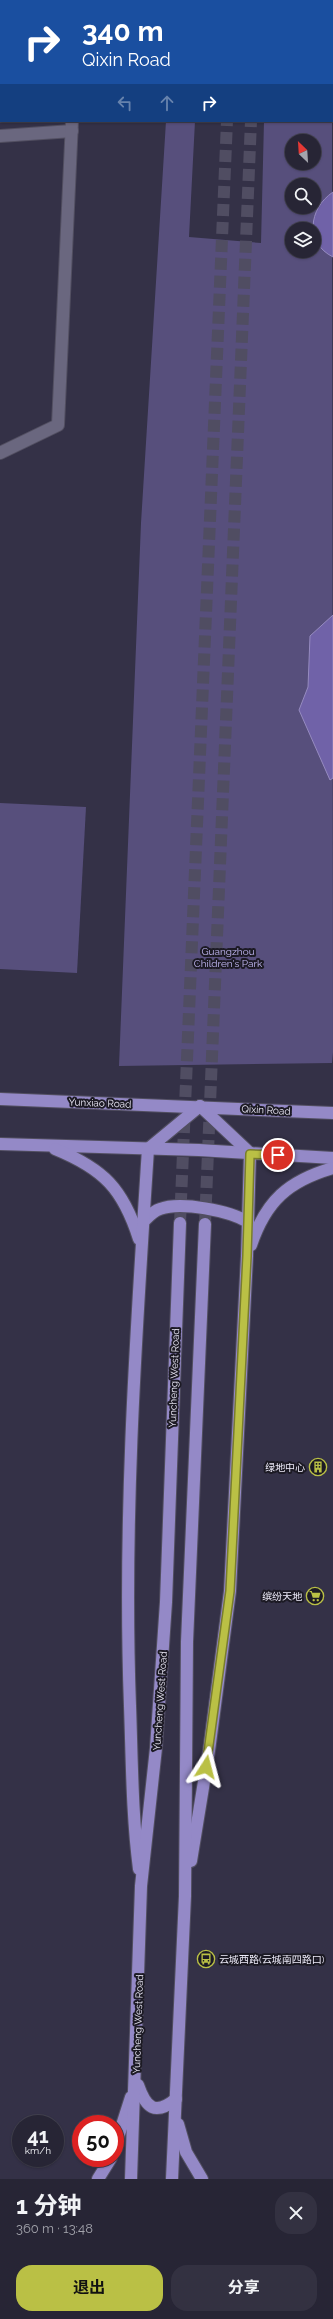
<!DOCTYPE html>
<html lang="zh">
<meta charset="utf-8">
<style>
body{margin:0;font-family:Raleway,"Noto Sans SC",sans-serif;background:#333141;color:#f1f3f6;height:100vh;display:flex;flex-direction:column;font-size:15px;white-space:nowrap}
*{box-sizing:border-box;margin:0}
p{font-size:13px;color:#a4a5ad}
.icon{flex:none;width:22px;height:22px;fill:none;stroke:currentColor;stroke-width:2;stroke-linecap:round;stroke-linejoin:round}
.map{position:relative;height:2179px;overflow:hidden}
.sheet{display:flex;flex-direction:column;background:#272535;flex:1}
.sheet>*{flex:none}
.top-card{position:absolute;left:0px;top:0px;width:333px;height:122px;box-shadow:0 1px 3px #0004,0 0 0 1px #434250;background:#1a4fa0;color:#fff;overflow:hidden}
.needle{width:26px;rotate:335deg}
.controls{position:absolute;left:285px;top:134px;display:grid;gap:8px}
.controls a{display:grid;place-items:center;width:36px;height:36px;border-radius:50%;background:#272535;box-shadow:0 1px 3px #0004,0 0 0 1px #434250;font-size:20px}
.speed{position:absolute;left:12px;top:2115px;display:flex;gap:8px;font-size:20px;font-weight:700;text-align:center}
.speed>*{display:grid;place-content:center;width:52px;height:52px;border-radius:50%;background:#272535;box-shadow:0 1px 3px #0004,0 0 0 1px #434250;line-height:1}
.speed small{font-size:10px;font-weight:400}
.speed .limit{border:6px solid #d22;background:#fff;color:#111}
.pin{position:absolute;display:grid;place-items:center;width:34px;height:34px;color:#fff;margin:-17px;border:2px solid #fff;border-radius:50%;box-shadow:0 1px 4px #0007}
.me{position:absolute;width:44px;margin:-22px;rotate:9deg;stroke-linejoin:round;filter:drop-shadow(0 0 3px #0008)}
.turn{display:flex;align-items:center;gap:14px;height:84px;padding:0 16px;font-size:18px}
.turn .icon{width:52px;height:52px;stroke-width:2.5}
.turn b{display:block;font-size:28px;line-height:34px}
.lanes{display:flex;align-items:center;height:38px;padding:0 16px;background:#0003;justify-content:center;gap:20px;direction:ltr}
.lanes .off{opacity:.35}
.round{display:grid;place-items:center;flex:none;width:42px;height:42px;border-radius:16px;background:#333141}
.headline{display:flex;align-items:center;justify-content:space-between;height:68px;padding:0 16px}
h1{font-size:24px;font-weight:700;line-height:30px}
.cta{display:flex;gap:8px;margin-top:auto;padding:8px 16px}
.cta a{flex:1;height:46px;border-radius:16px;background:#bac045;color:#111;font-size:16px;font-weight:700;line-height:46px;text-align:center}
.cta a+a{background:#333141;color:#f1f3f6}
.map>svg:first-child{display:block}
.green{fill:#574f7c;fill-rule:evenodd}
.water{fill:#7062a8;stroke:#968bc0}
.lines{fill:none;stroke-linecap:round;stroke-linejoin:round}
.major-tunnel{stroke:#504d62;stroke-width:12;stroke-dasharray:12 6;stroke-linecap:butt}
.minor-casing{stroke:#524f61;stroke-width:14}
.major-casing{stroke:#524f61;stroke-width:14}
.minor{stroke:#6a677f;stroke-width:12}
.major{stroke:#9489c7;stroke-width:12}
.route-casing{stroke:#797d2d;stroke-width:10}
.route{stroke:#bac045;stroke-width:7}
.labels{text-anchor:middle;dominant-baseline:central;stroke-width:4;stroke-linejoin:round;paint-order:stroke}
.park-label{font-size:10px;fill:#c3b9f4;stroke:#1c1a24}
.street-label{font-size:10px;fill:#edebf9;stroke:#1c1a24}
.poi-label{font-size:10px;fill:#edebf9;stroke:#1c1a24;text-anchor:end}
</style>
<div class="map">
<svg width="333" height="2179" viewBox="0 0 333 2179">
<rect width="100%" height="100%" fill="#343147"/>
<g class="green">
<path d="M332 92 333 1052 332 1063 119 1066 141 523 166 121H195L189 237 261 243 264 121H332ZM292 141H314V163H292ZM292 185H314V207H292ZM292 229H314V251H292Z"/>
<path d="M0 803 86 807 77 973 0 969Z"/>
</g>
<g class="water">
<path d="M333 192V257C305 243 308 209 333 192Z"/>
<path d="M333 615V778L330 780 299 710 308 687 310 636Z"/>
</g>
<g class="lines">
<g class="major-tunnel">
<path d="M232 1V0"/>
<path d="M256 1V0"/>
<path d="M180 1223 227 121"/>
<path d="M205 1224 251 121"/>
</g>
<defs>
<g id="minor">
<path d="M83 1V0"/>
<path d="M0 136 72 131"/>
<path d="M0 453 58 425 72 121"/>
</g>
<g id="major">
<path d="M310 0 329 1"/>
<path d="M0 1099 333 1113"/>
<path d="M0 1144 199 1150 333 1158"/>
<path d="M55 1149C104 1169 123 1189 139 1239"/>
<path d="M143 1222C148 1217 153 1211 160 1209 181 1201 230 1211 248 1222"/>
<path d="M251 1245C266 1201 288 1181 333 1168"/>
<path d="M191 1861 209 1751 230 1591 247 1256 250 1153 200 1106"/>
<path d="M139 1869C132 1815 132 1761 130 1706 123 1521 136 1334 148 1149L200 1106"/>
<path d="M138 2085C146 2108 155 2116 176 2099"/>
<path d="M178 2124 186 2152 202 2179"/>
<path d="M115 2147 131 2097"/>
<path d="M98 2179 111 2158"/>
<path d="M131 2179 141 1886 156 1748 166 1602 180 1223"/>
<path d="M172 2179 185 1896 187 1642 205 1224"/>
</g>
</defs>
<use href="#minor" class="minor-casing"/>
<use href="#major" class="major-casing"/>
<use href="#minor" class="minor"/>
<use href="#major" class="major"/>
</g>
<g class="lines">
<defs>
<path id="route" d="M206 1767 230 1591 247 1256 250 1154 278 1155"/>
</defs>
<use href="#route" class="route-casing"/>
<use href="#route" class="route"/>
</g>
<defs>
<symbol id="building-ring" viewBox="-11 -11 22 22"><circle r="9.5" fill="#1c1a24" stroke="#bac045" stroke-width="1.5"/><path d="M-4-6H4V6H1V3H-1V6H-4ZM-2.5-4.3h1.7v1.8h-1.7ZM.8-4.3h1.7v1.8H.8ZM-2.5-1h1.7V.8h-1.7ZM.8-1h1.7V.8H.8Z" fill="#bac045"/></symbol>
<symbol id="supermarket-ring" viewBox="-11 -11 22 22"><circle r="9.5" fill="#1c1a24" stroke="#bac045" stroke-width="1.5"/><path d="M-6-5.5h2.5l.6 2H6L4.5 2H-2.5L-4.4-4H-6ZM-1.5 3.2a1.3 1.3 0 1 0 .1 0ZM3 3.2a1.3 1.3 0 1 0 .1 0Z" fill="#bac045"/></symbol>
<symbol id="bus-ring" viewBox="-11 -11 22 22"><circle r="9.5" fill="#1c1a24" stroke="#bac045" stroke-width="1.5"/><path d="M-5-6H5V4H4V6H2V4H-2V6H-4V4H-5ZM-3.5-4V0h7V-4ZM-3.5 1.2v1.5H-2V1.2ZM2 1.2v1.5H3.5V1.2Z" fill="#bac045"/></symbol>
</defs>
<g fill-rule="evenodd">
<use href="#building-ring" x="308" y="1457" width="20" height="20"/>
<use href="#supermarket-ring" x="305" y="1586" width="20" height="20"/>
<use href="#bus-ring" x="196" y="1949" width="20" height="20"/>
</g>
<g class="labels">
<g class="park-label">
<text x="228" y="951">Guangzhou<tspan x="228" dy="12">Children's Park</tspan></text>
</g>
<g class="street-label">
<text transform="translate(100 1103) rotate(2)">Yunxiao Road</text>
<text transform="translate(266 1110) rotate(3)">Qixin Road</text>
<text transform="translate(174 1378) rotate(-88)">Yuncheng West Road</text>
<text transform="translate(160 1701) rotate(-86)">Yuncheng West Road</text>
<text transform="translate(138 2024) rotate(-88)">Yuncheng West Road</text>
</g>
<g class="poi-label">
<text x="305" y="1467">绿地中心</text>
<text x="302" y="1596">缤纷天地</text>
<text x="219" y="1959" text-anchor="start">云城西路(云城南四路口)</text>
</g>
</g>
</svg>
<div class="controls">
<a><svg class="needle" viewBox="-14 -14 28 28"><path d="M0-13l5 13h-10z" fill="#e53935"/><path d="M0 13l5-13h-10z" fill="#a4a5ad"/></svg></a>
<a><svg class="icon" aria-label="search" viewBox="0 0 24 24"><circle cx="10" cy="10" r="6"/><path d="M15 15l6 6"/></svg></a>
<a><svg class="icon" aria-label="layers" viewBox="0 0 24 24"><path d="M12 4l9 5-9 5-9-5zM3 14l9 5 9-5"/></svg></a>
</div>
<div class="speed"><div>41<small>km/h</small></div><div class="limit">50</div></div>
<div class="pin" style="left:278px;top:1155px;background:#d93025"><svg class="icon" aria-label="arrive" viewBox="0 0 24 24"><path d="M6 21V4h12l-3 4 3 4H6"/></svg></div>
<svg class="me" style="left:206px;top:1767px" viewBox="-20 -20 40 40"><path d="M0-17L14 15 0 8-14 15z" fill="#bac045" stroke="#fff" stroke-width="4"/></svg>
<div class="top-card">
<div class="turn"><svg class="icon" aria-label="right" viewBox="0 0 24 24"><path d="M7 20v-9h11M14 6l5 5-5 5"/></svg><div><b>340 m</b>Qixin Road</div></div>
<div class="lanes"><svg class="icon off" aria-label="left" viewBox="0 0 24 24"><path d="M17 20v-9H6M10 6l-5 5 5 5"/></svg><svg class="icon off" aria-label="ahead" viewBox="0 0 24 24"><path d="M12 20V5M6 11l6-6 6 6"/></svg><svg class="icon" aria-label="right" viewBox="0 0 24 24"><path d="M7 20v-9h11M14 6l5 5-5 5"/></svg></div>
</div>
</div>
<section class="sheet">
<div class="headline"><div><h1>1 分钟</h1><p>360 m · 13:48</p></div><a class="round"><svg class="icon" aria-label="close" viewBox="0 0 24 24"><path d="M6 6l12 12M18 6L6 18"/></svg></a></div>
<div class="cta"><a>退出</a><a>分享</a></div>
</section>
